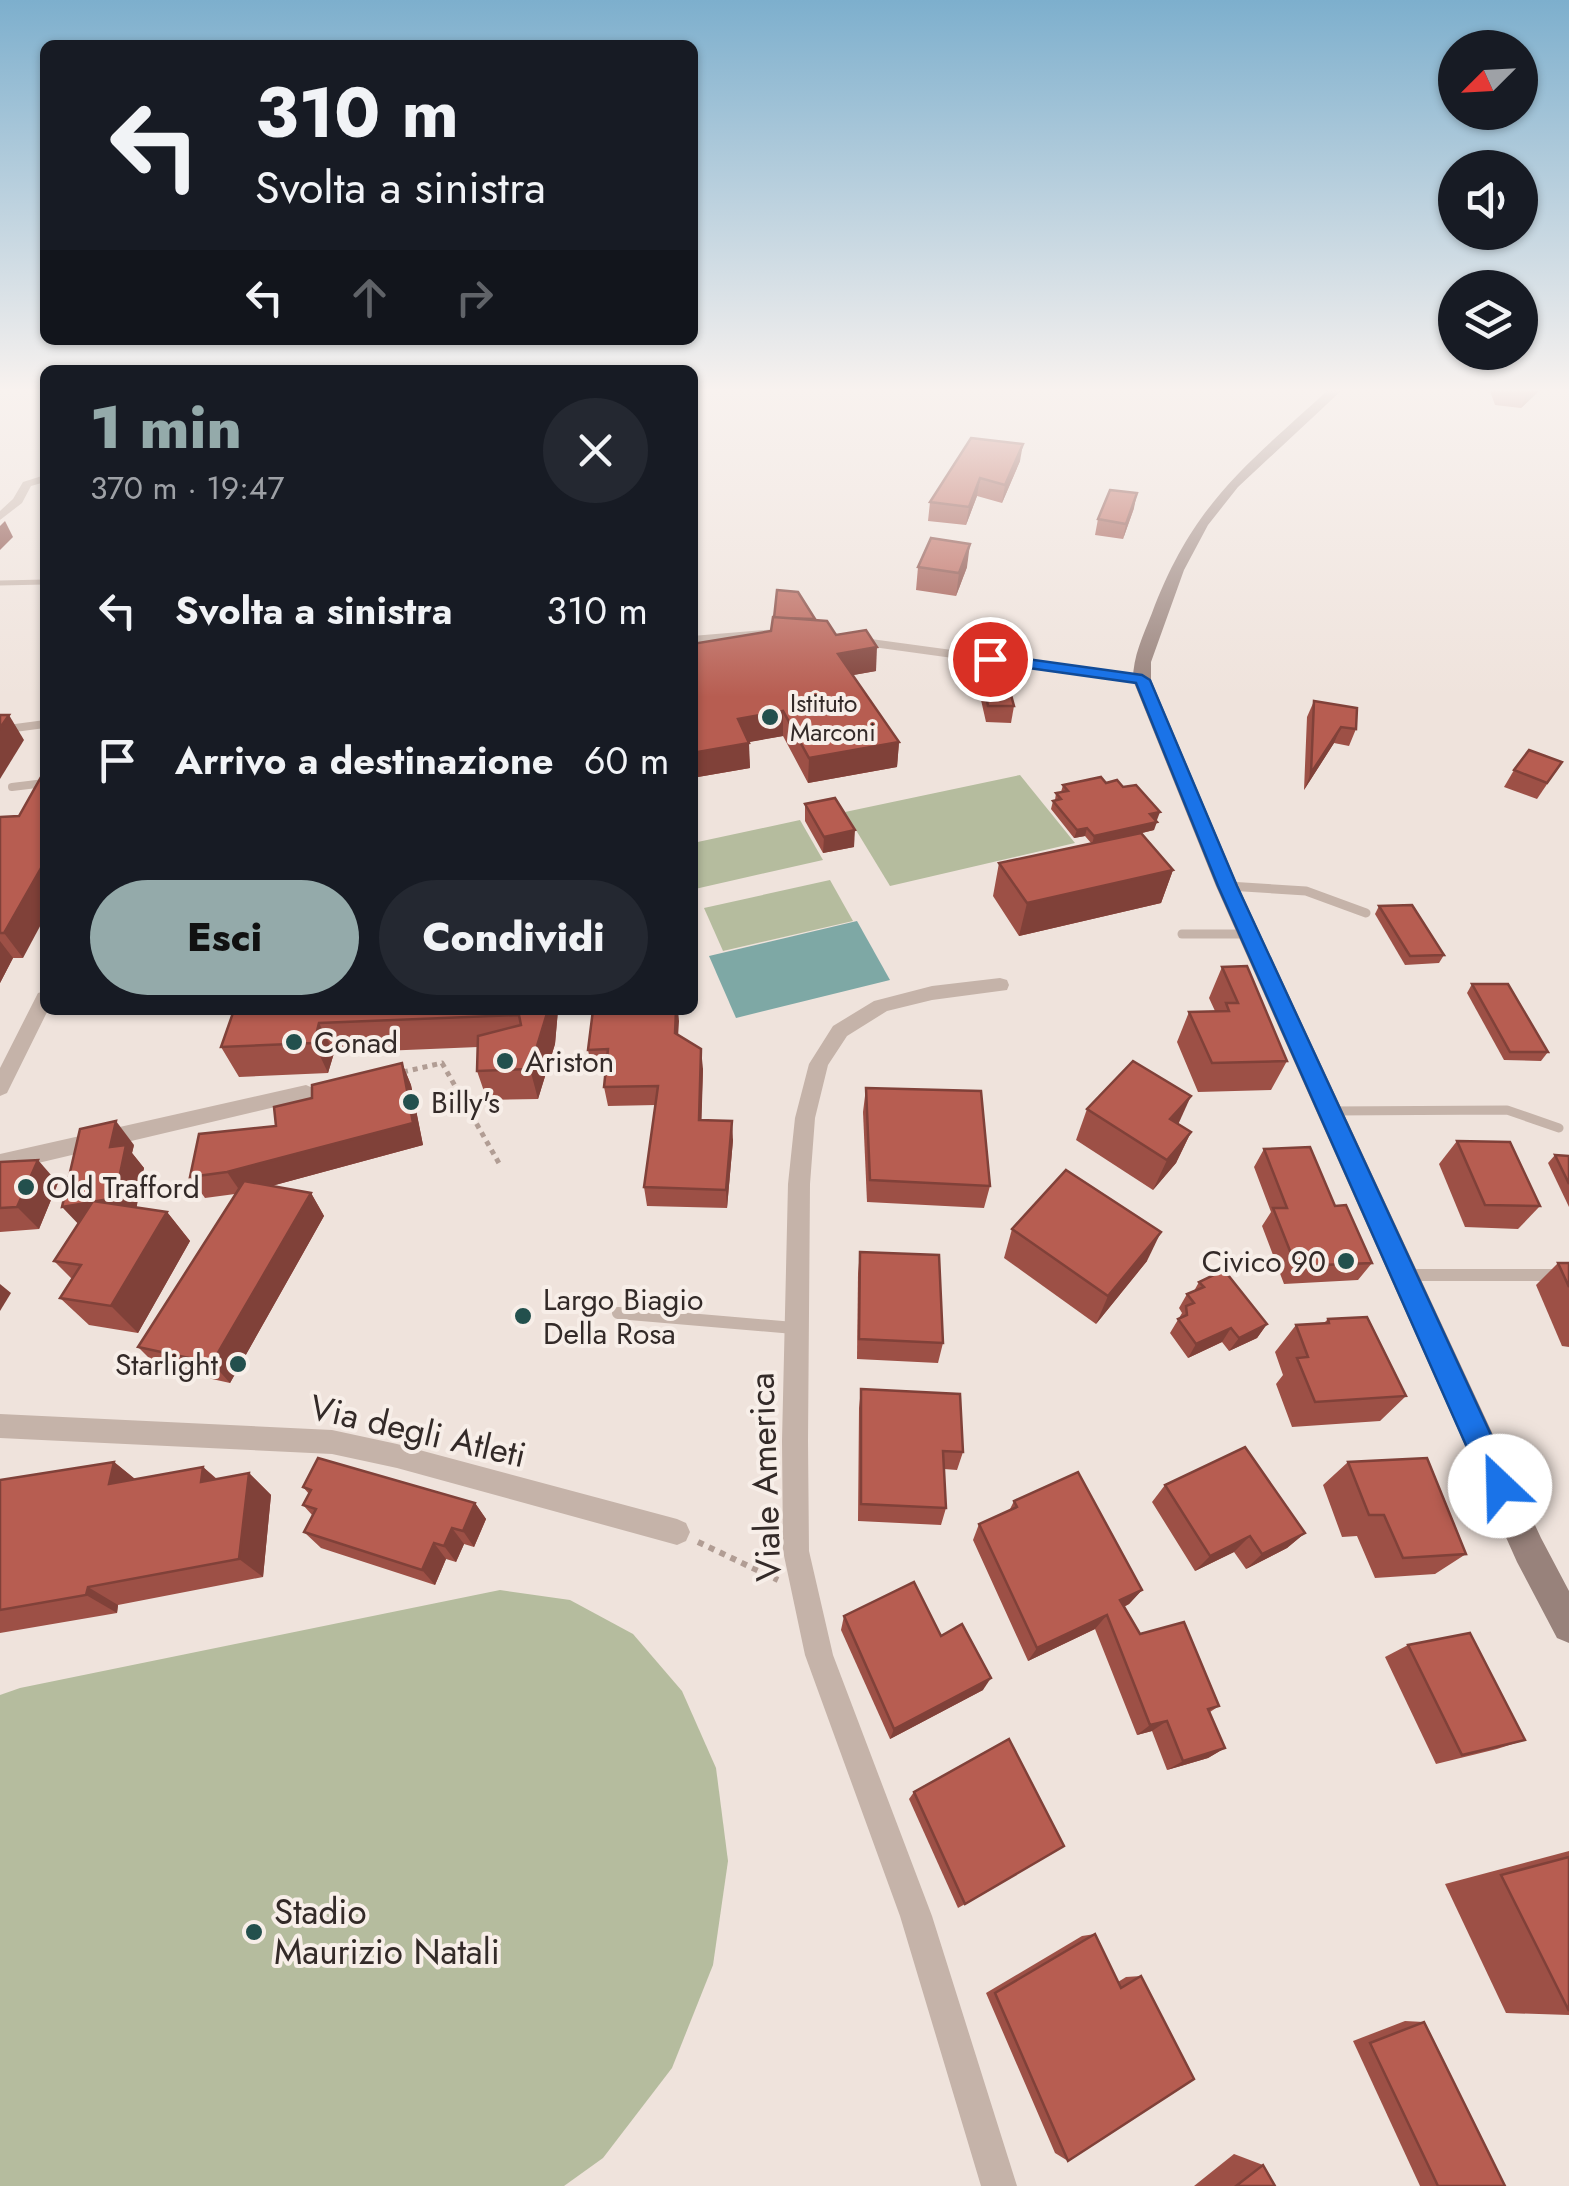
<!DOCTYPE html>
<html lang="it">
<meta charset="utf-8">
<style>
body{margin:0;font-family:Jost,sans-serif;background:#242831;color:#f1f3f6;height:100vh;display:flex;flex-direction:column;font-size:38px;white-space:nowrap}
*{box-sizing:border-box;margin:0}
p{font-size:32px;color:#9ea1a6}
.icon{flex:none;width:55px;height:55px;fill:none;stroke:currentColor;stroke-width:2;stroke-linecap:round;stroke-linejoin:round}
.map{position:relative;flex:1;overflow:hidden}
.panel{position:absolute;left:40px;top:365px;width:658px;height:650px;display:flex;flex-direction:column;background:#171b24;border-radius:15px;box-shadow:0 2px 8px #0004}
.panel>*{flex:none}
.banner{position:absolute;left:40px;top:40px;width:658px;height:305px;border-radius:15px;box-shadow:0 2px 8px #0004;background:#171b24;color:#f1f3f6;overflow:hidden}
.needle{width:65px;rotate:246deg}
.buttons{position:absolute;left:1438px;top:30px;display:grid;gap:20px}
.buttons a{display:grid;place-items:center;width:100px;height:100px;border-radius:50%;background:#171b24;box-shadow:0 2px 8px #0004;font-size:50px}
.pin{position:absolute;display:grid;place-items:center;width:85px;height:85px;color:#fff;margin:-42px;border:5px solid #fff;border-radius:50%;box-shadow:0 2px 10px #0007}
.me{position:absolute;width:110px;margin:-55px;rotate:336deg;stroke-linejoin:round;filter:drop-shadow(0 0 8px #0008)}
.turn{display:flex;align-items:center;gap:35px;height:210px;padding:0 50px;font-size:45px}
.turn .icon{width:130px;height:130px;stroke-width:2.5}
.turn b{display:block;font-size:70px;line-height:85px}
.lanes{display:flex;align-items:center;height:95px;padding:0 50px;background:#0003;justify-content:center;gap:50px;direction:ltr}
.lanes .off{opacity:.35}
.round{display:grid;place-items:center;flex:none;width:105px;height:105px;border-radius:52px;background:#242831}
.head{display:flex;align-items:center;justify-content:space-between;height:170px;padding:0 50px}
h1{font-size:60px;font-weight:800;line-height:75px;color:#94aaaa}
.button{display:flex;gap:20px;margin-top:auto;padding:20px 50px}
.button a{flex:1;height:115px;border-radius:60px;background:#94aaaa;color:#111;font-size:40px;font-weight:800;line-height:115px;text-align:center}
.button a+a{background:#242831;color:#f1f3f6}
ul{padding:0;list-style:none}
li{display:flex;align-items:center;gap:30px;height:150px;padding:0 50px}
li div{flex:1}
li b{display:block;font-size:38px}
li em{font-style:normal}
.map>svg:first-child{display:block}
.green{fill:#b5bc9e}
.water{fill:#7ea8a5}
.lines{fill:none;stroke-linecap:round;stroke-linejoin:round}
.path-far1{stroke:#b19d94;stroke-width:5;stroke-dasharray:5 5;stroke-linecap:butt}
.path{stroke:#b19d94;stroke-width:6;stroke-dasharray:6 6;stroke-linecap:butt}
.service-far3{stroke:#c5b3a9;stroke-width:5}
.service-far2{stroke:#c5b3a9;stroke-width:8}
.service-far1{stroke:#c5b3a9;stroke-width:9}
.service{stroke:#c5b3a9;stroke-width:12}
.minor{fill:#c5b3a9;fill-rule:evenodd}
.secondary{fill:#98827b;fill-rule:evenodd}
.wall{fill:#9d5046}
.shaded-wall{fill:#804139}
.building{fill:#b75d51;stroke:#804139;stroke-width:2.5}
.route{fill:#1a73e8;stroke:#114b97;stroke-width:2.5}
.poi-dot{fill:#23504d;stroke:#f7eee8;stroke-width:4}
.labels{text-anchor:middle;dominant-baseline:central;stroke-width:8;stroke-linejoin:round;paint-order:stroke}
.far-poi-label{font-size:25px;fill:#332a28;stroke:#f7eee8;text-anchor:start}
.poi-label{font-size:30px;fill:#332a28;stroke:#f7eee8;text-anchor:start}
.near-street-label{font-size:35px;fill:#332a28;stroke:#f7eee8}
.near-poi-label{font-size:35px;fill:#332a28;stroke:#f7eee8;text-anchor:start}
</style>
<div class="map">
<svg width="1569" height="2186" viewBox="0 0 1569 2186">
<rect width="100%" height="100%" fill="#efe3dc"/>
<g class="green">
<path d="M1020 775 1075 843 890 886 845 812Z"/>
<path d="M800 820 823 860 695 889 693 843Z"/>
<path d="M830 880 853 921 723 951 704 908Z"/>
<path d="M500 1590 570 1600 633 1634 682 1691 716 1768 728 1861 713 1965 672 2068 603 2158 564 2186H0V1695L20 1688Z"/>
</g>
<path class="water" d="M857 921 890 980 736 1018 709 956Z"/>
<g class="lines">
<path class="path-far1" d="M403 1072 442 1063 500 1165"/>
<path class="path" d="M698 1542 778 1580"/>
<path class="service-far3" d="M0 583 45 582"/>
<path class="service-far2" d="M12 787 45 783"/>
<g class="service-far1">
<path d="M1228 886 1306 891 1366 913"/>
<path d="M1182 934H1248"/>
<path d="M1331 1111 1507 1110 1559 1128"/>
</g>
<g class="service">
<path d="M1405 1275H1569"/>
<path d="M618 1313 794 1328"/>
</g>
<g class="minor">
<path d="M45 475V482L31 486 22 503 0 520V511L13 499 23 482Z"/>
<path d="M790 628 797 632 795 635 692 644V636Z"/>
<path d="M849 636 1142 676 1149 680 1142 684 844 643V637Z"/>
<path d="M45 720V728L0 734V726Z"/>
<path d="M1000 978 1007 980 1009 985 1007 990 932 1000 887 1011 847 1036 828 1065 815 1118 810 1184 808 1441 809 1551 833 1655 932 1916 1017 2186H981L900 1916 805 1655 783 1551 782 1441 788 1184 795 1118 809 1064 833 1026 874 1001 932 986Z"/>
<path d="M45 991V1010H48L7 1093 0 1096V1068L38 993Z"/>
<path d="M306 1085 313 1088 316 1093 313 1098 0 1172V1154Z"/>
<path d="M0 1414 332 1430 397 1444 677 1519 686 1523 690 1532 686 1541 677 1545 397 1468 332 1454 0 1438Z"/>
</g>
<path class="secondary" d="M1327 391H1341L1238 487 1208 525 1184 570 1151 662V680L1238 886 1541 1538 1569 1591V1643L1557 1638 1517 1562 1216 886 1133 680C1133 656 1143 636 1152 613 1193 504 1244 467 1327 391Z"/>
</g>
<g class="wall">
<path d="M1490 391H1539L1521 408 1495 405Z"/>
<path d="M971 438 1020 461 1002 503 977 496 966 525 928 521 930 502Z"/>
<path d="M1134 508 1123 539 1095 535 1098 519Z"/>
<path d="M918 567H967L956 596 916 590Z"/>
<path d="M815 620 836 635 876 671 853 675 899 742 897 767 808 783 783 736 748 742 750 768 692 778V644L771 631Z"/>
<path d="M984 684 1014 706 1011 723 986 722 981 700Z"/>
<path d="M1314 701 1356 729 1349 746 1334 743 1304 790 1307 717Z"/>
<path d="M1562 762 1537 799 1504 787 1514 770Z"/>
<path d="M1106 783 1157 820H1155L1154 830 1142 833 1173 870 1161 903 1019 936 993 896 999 863 1091 843 1085 836 1074 838 1051 809 1053 801 1055 800 1056 793 1061 792 1063 785Z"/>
<path d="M805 804 854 847 823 853 805 821Z"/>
<path d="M0 816 23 958H13L0 983Z"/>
<path d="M1379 906 1444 955 1439 963 1405 965 1375 914Z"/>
<path d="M1222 967 1287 1061 1271 1090 1198 1092 1177 1042 1189 1012 1215 1011 1209 998Z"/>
<path d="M1472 984 1548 1052 1541 1061 1504 1060 1467 993Z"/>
<path d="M234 1010H558L555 1044 538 1099 487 1100 477 1071 478 1047 334 1053 328 1073 239 1077 221 1047Z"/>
<path d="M593 1010H678V1035L703 1069 701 1120 733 1140 727 1208 647 1206 644 1187 656 1105 608 1106 604 1087 606 1069H592L588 1050Z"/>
<path d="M402 1063 411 1085 423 1145 271 1186 311 1193 324 1216 230 1383 158 1367 138 1347 235 1194 205 1198 190 1177 276 1126 312 1098Z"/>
<path d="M866 1088 990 1186 984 1208 867 1202 863 1112Z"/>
<path d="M1087 1109 1178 1124 1191 1132 1176 1163 1153 1190 1076 1140Z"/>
<path d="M1457 1141 1540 1206 1518 1229 1465 1227 1439 1164Z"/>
<path d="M134 1145 132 1153 144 1168 136 1208 167 1212 190 1241 138 1333 89 1325 60 1298 72 1279 54 1261Z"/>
<path d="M1264 1149 1335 1206 1372 1263 1358 1280 1284 1284 1262 1226 1271 1212 1254 1167Z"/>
<path d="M1555 1155 1569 1156V1207L1548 1163Z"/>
<path d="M0 1162 58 1183 39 1229 0 1232Z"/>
<path d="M1012 1229 1147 1261 1096 1324 1004 1258Z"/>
<path d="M860 1252 943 1343 938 1363 857 1359 858 1274Z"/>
<path d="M1558 1263H1569V1347L1562 1346 1536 1285Z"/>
<path d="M1199 1282 1267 1324 1257 1338 1229 1351 1222 1342 1188 1358 1170 1333 1182 1313 1179 1308 1187 1294 1194 1291Z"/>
<path d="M1328 1319 1406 1396 1380 1421 1292 1427 1276 1384 1283 1375 1275 1352 1296 1325 1324 1323Z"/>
<path d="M861 1389 963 1452 957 1470 944 1469 946 1508 941 1525 858 1521 859 1408Z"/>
<path d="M114 1462 135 1479 203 1467 217 1479 249 1473 271 1495 263 1577 118 1605 117 1613 0 1633V1480Z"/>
<path d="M1348 1462 1466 1554 1435 1574 1375 1578 1357 1536 1342 1537 1323 1485Z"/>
<path d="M1165 1485 1305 1533 1287 1548 1246 1569 1234 1552 1195 1571 1152 1502Z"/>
<path d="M303 1487 475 1503 486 1519 474 1547 464 1544 456 1562 446 1559 435 1585 321 1548 304 1532 313 1516 303 1505 309 1494Z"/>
<path d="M1014 1501 1142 1590 1129 1604 1124 1607 1140 1634 1219 1706 1210 1712 1225 1748 1208 1758 1167 1770 1152 1731 1137 1735 1095 1629 1028 1661 973 1540 979 1524 1009 1511Z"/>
<path d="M844 1616 941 1636 983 1690 890 1739 841 1630Z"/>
<path d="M1408 1645 1525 1740 1497 1749 1436 1764 1385 1657Z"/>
<path d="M914 1792 965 1904 958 1908 909 1799Z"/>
<path d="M1569 1851V2015L1506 2013 1445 1884Z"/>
<path d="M1095 1934 1118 1982 1126 1977 1141 1976 1068 2161 1055 2153 986 1993 1082 1936Z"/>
<path d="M1405 2021 1424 2022 1505 2186H1420L1353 2041Z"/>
<path d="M1234 2154 1263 2165 1275 2186H1194Z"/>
</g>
<g class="shaded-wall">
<path d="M1528 391H1539L1521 408Z"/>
<path d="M1023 444 1020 461 1002 503 1005 485Z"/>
<path d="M980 478 977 496 966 525 969 507Z"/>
<path d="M1137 493 1134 508 1123 539 1126 524Z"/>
<path d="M5 521 13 537 0 550V526Z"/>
<path d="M970 544 967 567 956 596 959 573Z"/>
<path d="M877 647 876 671 837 678 838 654Z"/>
<path d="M783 711V736L738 744V719Z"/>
<path d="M9 715 24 740 0 779V728Z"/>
<path d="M1341 727 1334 743 1304 790 1311 773Z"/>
<path d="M899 742 897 767 808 783 809 758Z"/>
<path d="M749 743 750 768 692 778V753Z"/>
<path d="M1160 812 1157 820 1147 822 1150 814Z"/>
<path d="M1157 822 1154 830 1092 845 1094 836Z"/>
<path d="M1087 828 1085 836 1074 838 1077 830Z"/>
<path d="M855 830 854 847 823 853 824 837Z"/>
<path d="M45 861V917L23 958 4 933Z"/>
<path d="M1173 870 1161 903 1019 936 1027 903Z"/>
<path d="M0 941 13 958 0 983Z"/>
<path d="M548 1010H558L555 1044 538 1099 530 1069Z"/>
<path d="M676 1010H678L679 1021 677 1052 675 1033Z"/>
<path d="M319 1023 334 1053 328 1073 314 1043Z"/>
<path d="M701 1049 703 1069 701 1139 699 1120Z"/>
<path d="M402 1063 411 1085 423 1145 242 1194 227 1172Z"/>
<path d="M1191 1096 1177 1127 1170 1119Z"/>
<path d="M116 1121 134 1145 132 1153 144 1168 134 1221 83 1229 62 1207 110 1147Z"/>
<path d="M732 1121 733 1140 727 1208 726 1190Z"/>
<path d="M1191 1132 1176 1163 1153 1190 1167 1160Z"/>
<path d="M38 1160 58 1183 39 1229 17 1207Z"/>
<path d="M311 1193 324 1216 230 1383 212 1363Z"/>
<path d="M167 1212 190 1241 138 1333 111 1306Z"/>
<path d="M1161 1232 1147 1261 1096 1324 1108 1296Z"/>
<path d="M0 1284 11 1293 0 1311Z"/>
<path d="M1267 1324 1257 1338 1229 1351 1239 1338Z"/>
<path d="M1231 1328 1222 1342 1188 1358 1196 1344Z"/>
<path d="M114 1462 141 1484H109Z"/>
<path d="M203 1467 227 1489 201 1482Z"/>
<path d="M249 1473 271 1495 263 1577 239 1559Z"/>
<path d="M475 1503 486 1519 474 1547 463 1531Z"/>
<path d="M452 1528 464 1544 456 1562 444 1546Z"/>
<path d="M1305 1533 1287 1548 1246 1569 1262 1554Z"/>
<path d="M1250 1536 1234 1552 1195 1571 1210 1556Z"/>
<path d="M434 1543 446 1559 435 1585 422 1570Z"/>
<path d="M88 1587 118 1605 117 1613 86 1595Z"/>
<path d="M1142 1590 1129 1604 1108 1614 1120 1600Z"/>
<path d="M1107 1615 1095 1629 1028 1661 1037 1648Z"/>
<path d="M991 1678 983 1690 890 1739 894 1729Z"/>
<path d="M1167 1721 1152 1731 1137 1735 1150 1725Z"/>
<path d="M1225 1748 1208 1758 1167 1770 1183 1761Z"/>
</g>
<g class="building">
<path d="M971 438 1023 444 1005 485 980 478 969 507 930 502Z"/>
<path d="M1110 490 1137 493 1126 524 1098 519Z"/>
<path d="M931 538 970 544 959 573 918 567Z"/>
<path d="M777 590 798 592 815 619 774 618Z"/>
<path d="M773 617 827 621 836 635 866 630 877 647 838 654 899 742 809 758 783 711 738 719 749 743 692 753V644L771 631Z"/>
<path d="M984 684H1008L1014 706H988Z"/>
<path d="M1314 701 1357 708 1356 729 1341 727 1311 773Z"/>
<path d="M0 715H9L0 728Z"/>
<path d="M1529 750 1562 762 1547 783 1514 770Z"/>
<path d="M45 770V861L4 933H0V817L19 816Z"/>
<path d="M1101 777 1106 783 1117 780 1123 787 1136 785 1160 812 1150 814 1157 822 1094 836 1087 828 1077 830 1053 801 1061 799 1056 793 1068 791 1063 785Z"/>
<path d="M835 798 855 830 824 837 805 804Z"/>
<path d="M1141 833 1173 870 1027 903 999 863Z"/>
<path d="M1412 905 1444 955 1410 956 1379 906Z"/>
<path d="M1247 966 1287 1061 1212 1063 1189 1012 1229 1011 1226 1003H1238L1222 967Z"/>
<path d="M1472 984H1508L1548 1052H1510Z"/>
<path d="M234 1010H548L530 1069 477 1071 478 1036 521 1025 519 1015 319 1023 314 1043 221 1047Z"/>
<path d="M593 1010H676L675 1033 701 1049 699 1120 732 1121 726 1190 644 1187 658 1086 604 1087 608 1049 588 1050Z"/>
<path d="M1133 1061 1191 1096 1170 1119 1191 1132 1167 1160 1087 1109Z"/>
<path d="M402 1063 413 1123 227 1172 190 1177 199 1134 276 1126 274 1107 312 1098V1085Z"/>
<path d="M866 1088 981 1091 990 1186 870 1180Z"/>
<path d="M116 1121 110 1147 126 1145 115 1198 62 1207 80 1129Z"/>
<path d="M1457 1141 1510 1142 1540 1206 1485 1205Z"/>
<path d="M1310 1147 1335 1206 1346 1205 1372 1263 1296 1266 1273 1208H1287L1264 1149Z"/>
<path d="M1555 1155 1569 1156V1184Z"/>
<path d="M38 1160 17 1207 0 1208V1162Z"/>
<path d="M1066 1170 1161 1232 1108 1296 1012 1229Z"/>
<path d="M244 1181 311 1193 212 1363 138 1347Z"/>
<path d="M93 1201 167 1212 111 1306 60 1298 81 1265 54 1261Z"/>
<path d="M860 1252 939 1255 943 1343 859 1339Z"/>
<path d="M1558 1263H1569V1287Z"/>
<path d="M1224 1270 1267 1324 1239 1338 1231 1328 1196 1344 1178 1319 1187 1315 1186 1306 1194 1303 1187 1294 1204 1287 1199 1282Z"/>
<path d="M1367 1317 1406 1396 1315 1402 1297 1358 1308 1357 1296 1325 1329 1323 1328 1319Z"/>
<path d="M861 1389 960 1394 963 1452 943 1451 946 1508 861 1504Z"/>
<path d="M1245 1447 1305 1533 1262 1554 1250 1536 1210 1556 1165 1485Z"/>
<path d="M318 1458 475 1503 463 1531 452 1528 444 1546 434 1543 422 1570 304 1532 316 1509 303 1505 311 1490 303 1487Z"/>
<path d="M1427 1458 1466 1554 1403 1558 1384 1515H1369L1348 1462Z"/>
<path d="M114 1462 109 1484 203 1467 201 1482 249 1473 239 1559 88 1587 86 1595 0 1610V1480Z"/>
<path d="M1078 1472 1142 1590 1120 1600 1140 1634 1184 1622 1219 1706 1208 1709 1225 1748 1183 1761 1167 1721 1150 1725 1107 1615 1037 1648 979 1524 1017 1507 1014 1501Z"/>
<path d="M914 1582 941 1636 962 1624 991 1678 894 1729 844 1616Z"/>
<path d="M1470 1633 1525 1740 1462 1755 1408 1645Z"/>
<path d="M1009 1739 1064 1846 965 1904 914 1792Z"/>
<path d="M1569 1857V2011L1501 1875Z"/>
<path d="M1095 1934 1121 1988 1141 1976 1194 2079 1068 2161 995 1993Z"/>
<path d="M1424 2022 1505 2186H1438L1370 2043Z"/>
<path d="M1263 2165 1275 2186H1236Z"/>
</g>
<linearGradient id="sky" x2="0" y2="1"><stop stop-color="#7dafcd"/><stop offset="0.56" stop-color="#f8f2ef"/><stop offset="1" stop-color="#f8f2ef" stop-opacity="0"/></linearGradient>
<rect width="1569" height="697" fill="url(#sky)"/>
<path class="route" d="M990 654 1142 675 1150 680 1237 886 1510 1476 1514 1486 1510 1497 1500 1501 1489 1497 1218 886 1136 683 985 662V656Z"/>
<g class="poi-dot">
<circle cx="770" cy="717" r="10"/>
<circle cx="294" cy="1042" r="10"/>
<circle cx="505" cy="1061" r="10"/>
<circle cx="411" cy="1102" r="10"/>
<circle cx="26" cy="1187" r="10"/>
<circle cx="1346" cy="1261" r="10"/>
<circle cx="523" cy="1316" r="10"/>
<circle cx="238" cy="1364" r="10"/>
<circle cx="254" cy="1932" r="10"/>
</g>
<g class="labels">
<g class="far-poi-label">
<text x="790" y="703">Istituto<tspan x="790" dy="29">Marconi</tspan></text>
</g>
<g class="poi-label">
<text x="314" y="1042">Conad</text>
<text x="525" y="1061">Ariston</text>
<text x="431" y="1102">Billy's</text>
<text x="46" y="1187">Old Trafford</text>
<text x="1326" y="1261" text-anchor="end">Civico 90</text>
<text x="543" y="1299">Largo Biagio<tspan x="543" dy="34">Della Rosa</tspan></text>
<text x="218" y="1364" text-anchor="end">Starlight</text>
</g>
<g class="near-street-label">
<text transform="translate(418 1431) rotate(13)">Via degli Atleti</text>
<text transform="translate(765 1477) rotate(-92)">Viale America</text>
</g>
<g class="near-poi-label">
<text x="274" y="1912">Stadio<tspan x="274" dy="40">Maurizio Natali</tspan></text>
</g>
</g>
</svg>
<div class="buttons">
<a><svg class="needle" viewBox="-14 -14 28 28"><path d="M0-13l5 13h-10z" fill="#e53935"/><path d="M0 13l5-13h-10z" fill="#9ea1a6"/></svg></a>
<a><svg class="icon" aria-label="sound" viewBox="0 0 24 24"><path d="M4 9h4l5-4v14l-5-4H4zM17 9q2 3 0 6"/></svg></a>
<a><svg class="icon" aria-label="layers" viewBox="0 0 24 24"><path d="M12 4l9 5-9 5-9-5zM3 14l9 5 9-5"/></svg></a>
</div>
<div class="pin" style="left:990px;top:659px;background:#d93025"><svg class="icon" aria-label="arrive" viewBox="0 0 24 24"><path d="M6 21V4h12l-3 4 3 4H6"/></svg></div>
<svg class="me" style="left:1500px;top:1486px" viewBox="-20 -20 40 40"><circle r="19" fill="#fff"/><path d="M0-13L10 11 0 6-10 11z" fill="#1a73e8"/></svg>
<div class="banner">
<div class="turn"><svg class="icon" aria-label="left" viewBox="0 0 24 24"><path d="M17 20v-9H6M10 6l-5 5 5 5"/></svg><div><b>310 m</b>Svolta a sinistra</div></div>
<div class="lanes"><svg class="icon" aria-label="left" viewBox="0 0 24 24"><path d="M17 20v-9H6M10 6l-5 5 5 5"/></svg><svg class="icon off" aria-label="ahead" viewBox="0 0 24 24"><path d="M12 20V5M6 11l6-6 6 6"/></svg><svg class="icon off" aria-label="right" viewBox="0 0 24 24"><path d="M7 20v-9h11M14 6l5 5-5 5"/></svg></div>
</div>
<section class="panel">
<div class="head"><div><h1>1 min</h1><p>370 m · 19:47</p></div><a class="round"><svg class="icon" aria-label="close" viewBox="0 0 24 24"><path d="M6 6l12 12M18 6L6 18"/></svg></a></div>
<ul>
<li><svg class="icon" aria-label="left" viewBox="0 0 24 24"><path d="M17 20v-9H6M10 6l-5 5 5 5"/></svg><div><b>Svolta a sinistra</b></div><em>310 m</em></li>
<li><svg class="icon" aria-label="arrive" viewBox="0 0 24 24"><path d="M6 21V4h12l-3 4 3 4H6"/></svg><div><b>Arrivo a destinazione</b></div><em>60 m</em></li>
</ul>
<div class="button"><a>Esci</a><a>Condividi</a></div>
</section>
</div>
